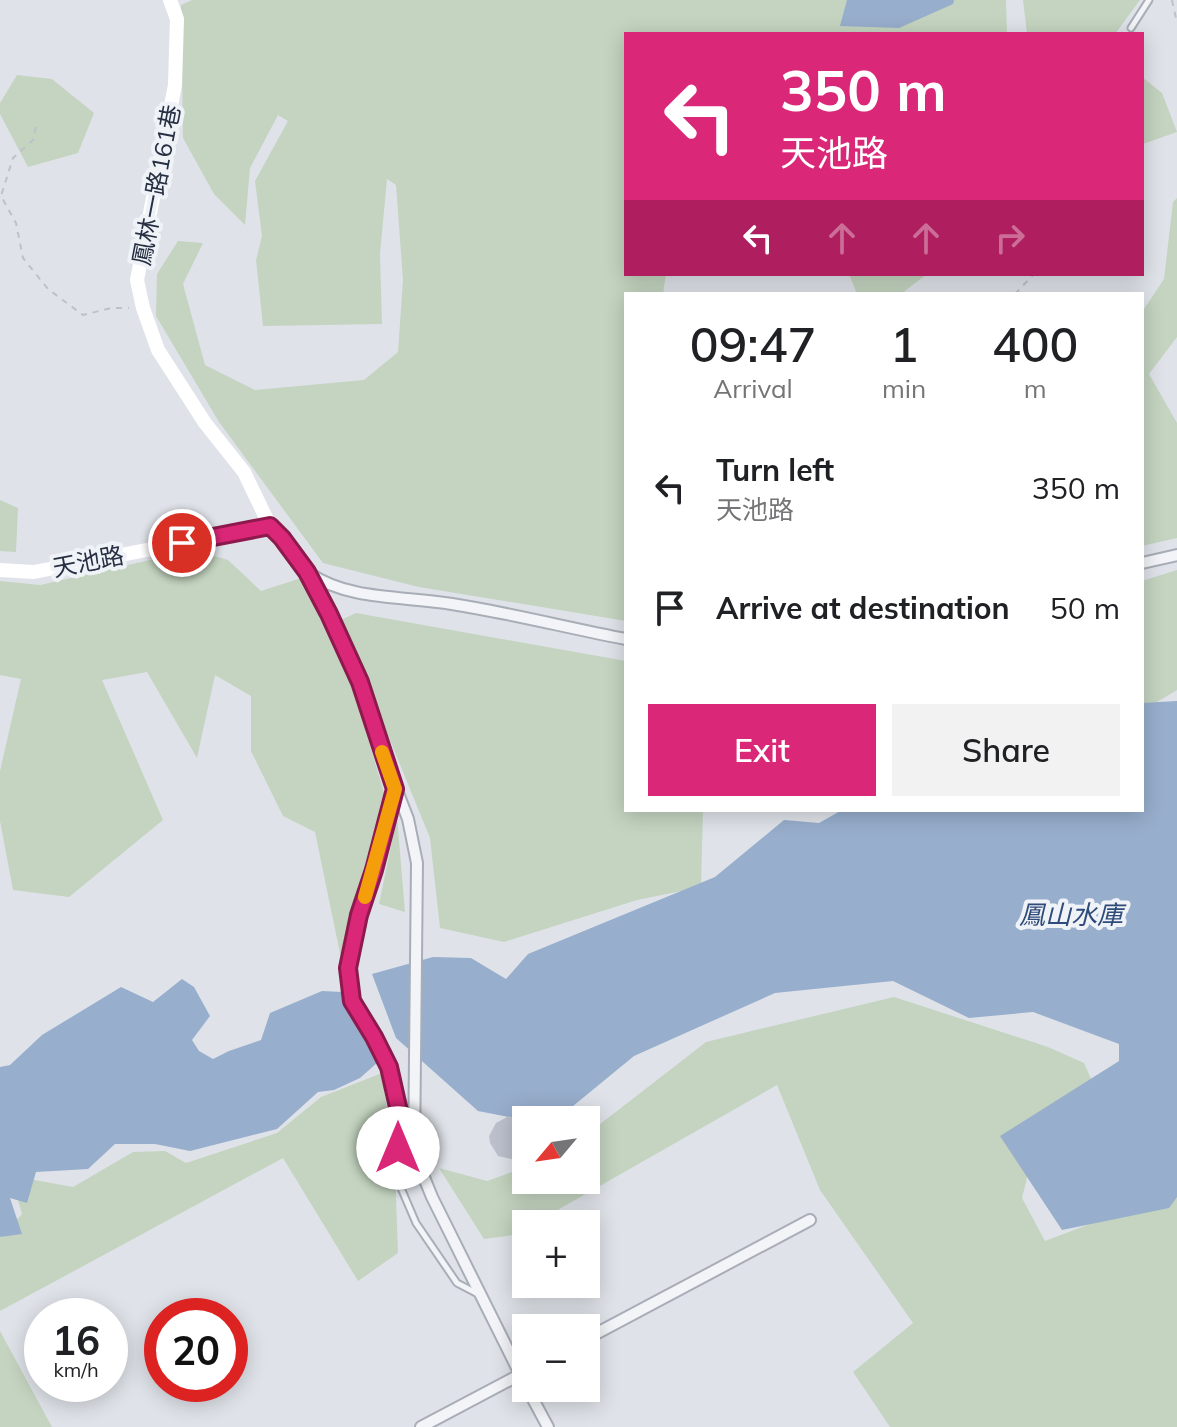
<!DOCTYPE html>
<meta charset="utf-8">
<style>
body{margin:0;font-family:Mulish,"Noto Sans TC",sans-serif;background:#f2f2f2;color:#202124;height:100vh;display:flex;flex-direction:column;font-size:30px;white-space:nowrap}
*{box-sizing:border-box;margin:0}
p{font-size:26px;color:#757577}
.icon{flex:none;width:44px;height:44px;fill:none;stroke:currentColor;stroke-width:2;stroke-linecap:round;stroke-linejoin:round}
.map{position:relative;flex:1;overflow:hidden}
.details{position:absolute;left:624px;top:292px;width:520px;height:520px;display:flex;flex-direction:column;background:#fff;border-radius:0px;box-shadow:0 4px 20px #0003}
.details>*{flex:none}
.guide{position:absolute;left:624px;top:32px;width:520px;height:244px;border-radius:0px;box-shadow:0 4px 20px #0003;background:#db2777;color:#fff;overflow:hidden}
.needle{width:52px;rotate:241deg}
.tools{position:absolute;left:512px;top:1106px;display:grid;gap:16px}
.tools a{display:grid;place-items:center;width:88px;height:88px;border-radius:0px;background:#fff;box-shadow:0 4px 20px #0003;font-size:40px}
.speed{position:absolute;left:24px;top:1298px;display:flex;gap:16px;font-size:40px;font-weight:700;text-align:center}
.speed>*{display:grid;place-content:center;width:104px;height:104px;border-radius:50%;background:#fff;box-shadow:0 4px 20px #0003;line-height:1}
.speed small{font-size:20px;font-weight:400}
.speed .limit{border:12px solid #d22;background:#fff;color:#111}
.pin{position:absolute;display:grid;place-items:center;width:68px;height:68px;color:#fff;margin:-34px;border:4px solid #fff;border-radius:50%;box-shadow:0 2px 8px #0007}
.me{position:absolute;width:88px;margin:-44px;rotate:0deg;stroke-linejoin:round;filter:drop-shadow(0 0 6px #0008)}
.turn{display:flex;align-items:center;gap:28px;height:168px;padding:0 24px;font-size:36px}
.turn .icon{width:104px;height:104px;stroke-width:2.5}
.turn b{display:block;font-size:56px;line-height:68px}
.lanes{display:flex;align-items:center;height:76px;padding:0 24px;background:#0003;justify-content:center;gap:40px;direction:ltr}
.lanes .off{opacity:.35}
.eta{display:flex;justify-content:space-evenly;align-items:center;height:136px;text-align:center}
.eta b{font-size:48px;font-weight:600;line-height:56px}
.button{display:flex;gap:16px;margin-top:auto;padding:16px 24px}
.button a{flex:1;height:92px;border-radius:0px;background:#db2777;color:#fff;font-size:32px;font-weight:600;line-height:92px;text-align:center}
.button a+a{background:#f2f2f2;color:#202124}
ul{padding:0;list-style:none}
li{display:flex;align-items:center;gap:24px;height:120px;padding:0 24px}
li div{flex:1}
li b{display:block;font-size:30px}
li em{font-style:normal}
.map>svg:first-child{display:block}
.green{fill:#c4d4c0}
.water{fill:#97aecc}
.building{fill:#bcc1cd}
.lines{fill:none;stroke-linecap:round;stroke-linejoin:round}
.lane-casing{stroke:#a8adb7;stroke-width:9}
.street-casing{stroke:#a8adb7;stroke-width:14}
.path{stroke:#bdc1c8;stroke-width:2;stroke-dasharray:6 6;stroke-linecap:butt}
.lane{stroke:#f2f4f7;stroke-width:5}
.street{stroke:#f2f4f7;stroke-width:10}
.secondary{stroke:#fff;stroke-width:14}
.route-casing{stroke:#8e194d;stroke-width:20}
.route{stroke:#db2777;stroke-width:14}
.slow{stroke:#f59e0b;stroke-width:14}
.labels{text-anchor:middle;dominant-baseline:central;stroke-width:8;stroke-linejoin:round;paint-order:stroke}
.street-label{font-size:24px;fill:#272f42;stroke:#eff2f7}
.water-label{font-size:26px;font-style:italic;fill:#2e4b79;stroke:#eff2f7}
</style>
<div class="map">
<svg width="1177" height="1427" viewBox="0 0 1177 1427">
<rect width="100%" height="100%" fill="#dfe3e9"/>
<g class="green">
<path d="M192 0H1006L1007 34H626V274H666L663 294H626V621L419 587 323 563 219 422 156 316 157 274 178 241 203 243 183 284 205 365 255 390 364 380 398 352 403 280 396 185 387 179 380 254 382 324 263 326 256 260 262 236 255 181 288 121 278 115 250 168 245 225 214 194 183 138 181 5Z"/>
<path d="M1023 0H1140L1115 34H1027Z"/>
<path d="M17 75 52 79 94 113 78 153 28 167 0 114V103Z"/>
<path d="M1142 77 1162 93 1177 132 1143 144Z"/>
<path d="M1177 198V337L1149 374 1177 423V538L1142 546V312L1164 279 1173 202Z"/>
<path d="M849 274H927L901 294H857Z"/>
<path d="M0 500 18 508 16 552 0 551Z"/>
<path d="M194 550 228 560 261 591 301 578 355 695 385 796 342 963 315 832 283 816 251 751V696L215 675 197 758 147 672 102 680 163 820 69 897 13 890 0 821V771L21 679 0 675V581L40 585Z"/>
<path d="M1177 570V690L1142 711V581Z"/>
<path d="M356 613 626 661V810H703L701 887 637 900 504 942 440 928 430 838 341 620Z"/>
<path d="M397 817 405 912 379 904Z"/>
<path d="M894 997 1048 1047 1084 1063 1100 1099 1038 1133 1022 1198 1045 1241 1177 1191V1427H890L853 1372 913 1323 820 1190 777 1085 533 1224H526V1228L514 1235 484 1239 439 1168 487 1181 526 1167V1180H586V1135L706 1042Z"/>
<path d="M382 1073 395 1170 398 1253 358 1281 283 1158 0 1311V1238L22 1214 14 1186 29 1179 73 1187 133 1152 165 1151 186 1163 277 1133 321 1097Z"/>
<path d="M0 1331 52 1427H0Z"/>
</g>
<g class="water">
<path d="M847 0H954L953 4 899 28 840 26Z"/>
<path d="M1177 701V1197L1169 1208 1062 1230 1000 1136 1119 1061V1044L1033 1012 969 1018 893 981 775 993 634 1056 567 1111 524 1120 478 1111 396 1038 372 974 433 957 471 958 506 979 528 954 715 877 784 820 819 823 842 810H1142V703Z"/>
<path d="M182 979 194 987 210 1016 192 1040 199 1051 213 1059 229 1051 261 1040 270 1013 322 991 342 992 369 1037 377 1063 360 1078 334 1090 318 1092 277 1129 190 1151 155 1144H115L88 1169 36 1172 27 1203 10 1198 22 1234 0 1237V1067L10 1065 42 1035 121 987 153 1002Z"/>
</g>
<path class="building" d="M509 1116 526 1122V1155L516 1160 498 1156 490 1143 489 1136 496 1123Z"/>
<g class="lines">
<defs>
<g id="lane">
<path d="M1131 28 1149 0"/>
<path d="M395 790 374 870 359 915 348 968 352 1001 374 1037 389 1067 400 1116 398 1148 401 1188 416 1223 457 1283 478 1294"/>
</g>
<g id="street">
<path d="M270 526C285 540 294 563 309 573 349 601 406 596 452 604 510 613 568 628 626 639"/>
<path d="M1142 563 1177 555"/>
<path d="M307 572 360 682 379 744 408 819 417 863 414 1153 432 1197 526 1386"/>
<path d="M586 1339 810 1220"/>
<path d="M527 1388 548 1427"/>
<path d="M421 1427 525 1372"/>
</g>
</defs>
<use href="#lane" class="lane-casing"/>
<use href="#street" class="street-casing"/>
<g class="path">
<path d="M1172 0 1177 23"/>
<path d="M36 127 33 140 13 158 1 196 16 223 23 258 48 289 83 315 111 308H129"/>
<path d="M1015 294 1034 274"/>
</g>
<use href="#lane" class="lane"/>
<use href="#street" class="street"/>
<path class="secondary" d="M0 570 34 572 270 526 244 472 205 423 158 350 143 308 137 280 175 85 177 19 170 0"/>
</g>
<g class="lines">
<defs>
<path id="route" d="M182 543 270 526 282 538 307 572 329 614 360 682 395 789 374 870 359 915 348 968 352 1001 374 1037 389 1067 400 1116 398 1148"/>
</defs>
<use href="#route" class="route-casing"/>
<use href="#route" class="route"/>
<path class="slow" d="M365 897 395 789 382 752"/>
</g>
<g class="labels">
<g class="street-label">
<text transform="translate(156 185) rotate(-79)">鳳林一路161巷</text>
<text transform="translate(88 561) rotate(-11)">天池路</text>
</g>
<g class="water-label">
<text x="1071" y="914">鳳山水庫</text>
</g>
</g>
</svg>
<div class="tools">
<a><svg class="needle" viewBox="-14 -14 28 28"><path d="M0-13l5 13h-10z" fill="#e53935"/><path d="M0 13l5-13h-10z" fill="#757577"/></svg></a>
<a>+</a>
<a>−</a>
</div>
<div class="speed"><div>16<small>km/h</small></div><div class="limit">20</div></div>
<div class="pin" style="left:182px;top:543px;background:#d93025"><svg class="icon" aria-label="arrive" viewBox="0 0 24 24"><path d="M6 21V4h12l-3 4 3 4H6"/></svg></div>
<svg class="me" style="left:398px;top:1148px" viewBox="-20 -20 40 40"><circle r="19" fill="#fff"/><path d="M0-13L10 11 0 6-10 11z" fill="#db2777"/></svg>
<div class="guide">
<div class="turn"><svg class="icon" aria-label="left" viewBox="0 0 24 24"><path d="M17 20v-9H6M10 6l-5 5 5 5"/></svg><div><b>350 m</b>天池路</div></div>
<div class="lanes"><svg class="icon" aria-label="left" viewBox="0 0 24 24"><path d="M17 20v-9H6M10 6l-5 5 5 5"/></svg><svg class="icon off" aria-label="ahead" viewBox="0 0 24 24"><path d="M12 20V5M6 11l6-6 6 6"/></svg><svg class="icon off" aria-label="ahead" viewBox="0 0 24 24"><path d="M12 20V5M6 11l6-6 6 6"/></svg><svg class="icon off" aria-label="right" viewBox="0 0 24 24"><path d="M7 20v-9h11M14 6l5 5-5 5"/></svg></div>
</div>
<section class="details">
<div class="eta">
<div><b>09:47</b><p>Arrival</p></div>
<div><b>1</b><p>min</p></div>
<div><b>400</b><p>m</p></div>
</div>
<ul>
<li><svg class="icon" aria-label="left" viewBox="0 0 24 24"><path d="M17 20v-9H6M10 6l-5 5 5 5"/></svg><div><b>Turn left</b><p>天池路</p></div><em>350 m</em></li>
<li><svg class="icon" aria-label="arrive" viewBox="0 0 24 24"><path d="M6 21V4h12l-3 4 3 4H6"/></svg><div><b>Arrive at destination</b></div><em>50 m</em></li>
</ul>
<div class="button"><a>Exit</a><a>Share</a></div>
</section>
</div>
